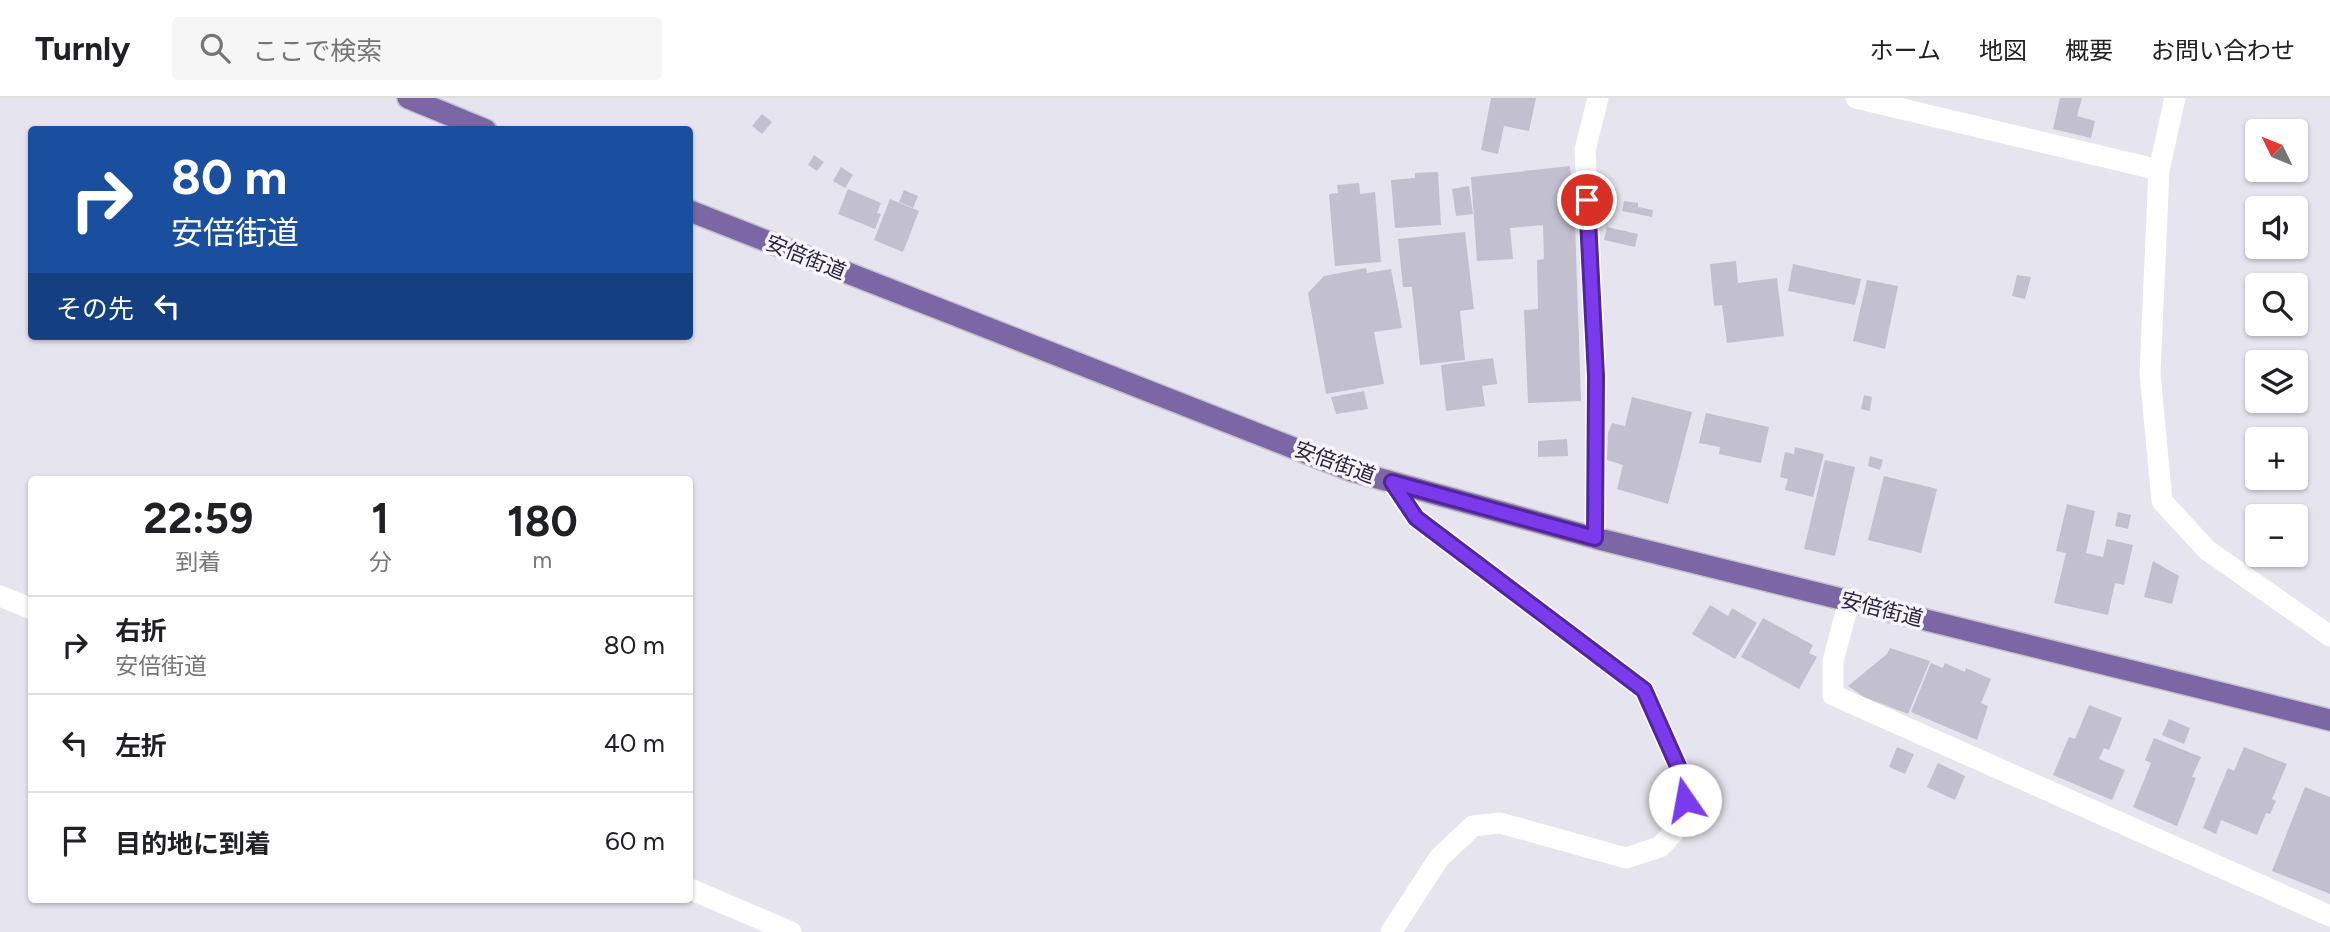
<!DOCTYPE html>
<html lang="ja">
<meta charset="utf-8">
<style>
body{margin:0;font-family:Figtree,"Noto Sans JP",sans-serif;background:#f6f6f6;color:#202124;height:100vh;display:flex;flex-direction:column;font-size:26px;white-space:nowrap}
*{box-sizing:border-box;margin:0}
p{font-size:23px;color:#757577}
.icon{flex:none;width:38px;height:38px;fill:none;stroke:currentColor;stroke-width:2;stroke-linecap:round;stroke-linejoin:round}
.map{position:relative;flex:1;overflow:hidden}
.drawer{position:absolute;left:28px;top:378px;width:665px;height:427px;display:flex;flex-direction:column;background:#fff;border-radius:7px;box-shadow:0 2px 5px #0004}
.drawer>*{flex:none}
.guide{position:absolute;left:28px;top:28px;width:665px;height:214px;border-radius:7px;box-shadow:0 2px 5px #0004;background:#1a4fa0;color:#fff;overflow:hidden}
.needle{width:46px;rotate:313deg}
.controls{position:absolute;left:2245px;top:21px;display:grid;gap:14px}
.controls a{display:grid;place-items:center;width:63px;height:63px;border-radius:7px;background:#fff;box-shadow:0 2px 5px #0004;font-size:35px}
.pin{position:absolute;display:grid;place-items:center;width:60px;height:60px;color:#fff;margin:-30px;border:4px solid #fff;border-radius:50%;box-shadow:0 2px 7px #0007}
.me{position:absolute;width:77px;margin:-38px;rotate:348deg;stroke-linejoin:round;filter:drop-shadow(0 0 5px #0008)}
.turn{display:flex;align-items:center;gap:24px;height:147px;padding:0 28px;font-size:32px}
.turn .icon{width:91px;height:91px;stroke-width:2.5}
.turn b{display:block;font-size:49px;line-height:60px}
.then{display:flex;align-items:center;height:66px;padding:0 28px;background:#0003;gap:14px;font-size:26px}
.eta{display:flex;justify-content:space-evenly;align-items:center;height:119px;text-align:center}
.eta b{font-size:42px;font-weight:700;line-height:49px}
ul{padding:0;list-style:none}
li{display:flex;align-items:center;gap:21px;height:98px;padding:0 28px;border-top:2px solid #e0e0e0}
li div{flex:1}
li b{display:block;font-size:26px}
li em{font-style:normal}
header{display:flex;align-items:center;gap:42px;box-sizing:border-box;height:98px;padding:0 35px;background:#fff;border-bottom:2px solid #e0e0e0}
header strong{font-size:33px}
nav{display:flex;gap:38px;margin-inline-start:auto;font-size:24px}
.search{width:490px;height:63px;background:#f6f6f6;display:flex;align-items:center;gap:18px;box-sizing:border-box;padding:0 24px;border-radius:7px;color:#757577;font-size:26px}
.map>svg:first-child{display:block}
.building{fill:#c2c0cf}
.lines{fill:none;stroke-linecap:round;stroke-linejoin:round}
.major-casing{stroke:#c4c1ca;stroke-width:24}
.minor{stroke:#fff;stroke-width:21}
.major{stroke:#7d66a6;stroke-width:21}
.route-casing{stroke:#51269a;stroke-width:18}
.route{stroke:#7c3aed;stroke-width:12}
.labels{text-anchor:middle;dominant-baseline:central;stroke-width:7;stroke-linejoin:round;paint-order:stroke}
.street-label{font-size:21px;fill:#2d2241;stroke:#f6f5fa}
</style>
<header>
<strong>Turnly</strong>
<div class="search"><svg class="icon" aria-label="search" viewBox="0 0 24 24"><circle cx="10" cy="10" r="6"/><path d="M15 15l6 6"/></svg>ここで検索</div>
<nav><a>ホーム</a><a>地図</a><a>概要</a><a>お問い合わせ</a></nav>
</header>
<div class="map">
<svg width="2330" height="834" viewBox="0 0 2330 834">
<rect width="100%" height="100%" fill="#e6e4ee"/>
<g class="building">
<path d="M1491 0H1536L1529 33 1504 28 1498 56 1481 52Z"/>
<path d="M2060 0H2082L2077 18 2095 23 2091 40 2053 31Z"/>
<path d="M762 16 772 24 762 36 752 28Z"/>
<path d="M814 57 824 64 817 73 808 67Z"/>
<path d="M1570 68 1575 125 1581 303 1528 305 1524 212 1538 211 1537 162 1544 161 1543 127 1510 130 1513 161 1477 163 1471 79Z"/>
<path d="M841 69 853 77 845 90 833 83Z"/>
<path d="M1438 74 1441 127 1395 130 1391 82 1415 80V75Z"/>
<path d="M1359 85 1360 96 1375 94 1381 164 1335 168 1329 96 1338 95 1337 87Z"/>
<path d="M1469 88 1473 116 1456 118 1452 91Z"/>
<path d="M848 91 881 105 877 115 881 116 875 131 838 116Z"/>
<path d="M904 92 918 98 913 110 899 104Z"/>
<path d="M890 101 919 113 903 154 874 142Z"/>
<path d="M1624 103 1638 105V109L1653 112 1652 119 1622 113Z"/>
<path d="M1607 129 1638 136 1635 149 1604 142Z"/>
<path d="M1465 134 1474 211 1460 213 1465 262 1420 267 1412 189H1403L1398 141Z"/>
<path d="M1736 163 1738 185 1777 180 1784 238 1727 245 1722 207 1714 208 1710 166Z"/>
<path d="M1793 166 1861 181 1855 207 1788 193Z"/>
<path d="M1366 170 1367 175 1391 171 1402 230 1374 234 1384 286 1326 296 1308 195 1324 178Z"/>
<path d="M2017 177 2031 179 2025 201 2012 198Z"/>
<path d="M1867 182 1898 188 1885 251 1853 243Z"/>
<path d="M1493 260 1497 286 1482 288 1485 308 1446 313 1441 267Z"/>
<path d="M1364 293 1368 311 1336 316 1331 299Z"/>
<path d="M1864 297 1872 299 1870 313 1861 311Z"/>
<path d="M1632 299 1692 314 1668 406 1617 391 1623 367 1607 362 1608 335 1612 325 1625 328Z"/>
<path d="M1706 315 1769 329 1761 365 1719 356 1720 349 1699 345Z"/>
<path d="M1567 341 1568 358 1538 359V343Z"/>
<path d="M1795 349 1824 356 1813 399 1785 392 1788 381 1780 379 1785 354 1794 356Z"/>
<path d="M1870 358 1883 362 1880 372 1868 368Z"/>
<path d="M1825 362 1855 369 1835 458 1804 451Z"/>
<path d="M1884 378 1937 391 1921 455 1868 442Z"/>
<path d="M2067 406 2095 413 2086 455 2103 459 2107 441 2133 447 2124 487 2115 485 2108 517 2054 505 2066 455 2056 453Z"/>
<path d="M2118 414 2131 417 2128 431 2115 428Z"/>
<path d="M2153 463 2179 478 2172 506 2144 499Z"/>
<path d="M1710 507 1728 518 1732 510 1757 525 1735 561 1692 536Z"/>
<path d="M1763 520 1813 547 1809 555 1817 559 1799 591 1741 559Z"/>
<path d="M1890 550 1930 563 1908 616 1864 599 1848 588 1887 556Z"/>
<path d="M1931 565 1943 570 1945 565 1965 574 1966 570 1991 581 1981 605 1988 608 1977 642 1911 614Z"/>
<path d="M2089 607 2122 620 2109 652 2104 650 2099 661 2125 672 2112 702 2053 677 2069 639 2075 641Z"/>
<path d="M2169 621 2190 630 2184 646 2162 637Z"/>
<path d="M2154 640 2201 659 2192 679 2196 680 2177 728 2133 709 2151 665 2145 662Z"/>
<path d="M1897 649 1914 656 1905 676 1889 669Z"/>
<path d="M2244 649 2287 666 2272 701 2276 703 2270 716 2266 715 2257 737 2221 722 2216 736 2203 730 2228 670 2234 673Z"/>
<path d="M1938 665 1965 678 1955 702 1927 689Z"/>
<path d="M2305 689 2330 699V796L2272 773Z"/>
</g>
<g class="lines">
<defs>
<g id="major">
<path d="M408 0 486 32"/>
<path d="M690 113 1352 373 1595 440 2330 622"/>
</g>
</defs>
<use href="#major" class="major-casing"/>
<g class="minor">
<path d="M1856 0 2159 72"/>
<path d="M2175 0 2159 72 2150 275 2162 403 2207 452 2330 538"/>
<path d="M1595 440 1596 278 1585 52 1598 0"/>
<path d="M0 498 32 511"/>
<path d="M1849 503 1833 563V597L2330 818"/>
<path d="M690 791 791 834"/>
<path d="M1391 834 1439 760 1473 728 1500 725 1626 760 1660 749 1686 721 1685 684 1644 592 1416 420 1392 385"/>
</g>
<use href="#major" class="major"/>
</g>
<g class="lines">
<defs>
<path id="route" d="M1587 102 1596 278 1595 440 1392 384 1416 420 1644 592 1685 684V702"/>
</defs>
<use href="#route" class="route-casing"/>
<use href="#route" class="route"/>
</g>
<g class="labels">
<g class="street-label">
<text transform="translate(806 159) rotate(22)">安倍街道</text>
<text transform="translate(1335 364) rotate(20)">安倍街道</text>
<text transform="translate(1882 511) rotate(14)">安倍街道</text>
</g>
</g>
</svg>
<div class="controls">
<a><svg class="needle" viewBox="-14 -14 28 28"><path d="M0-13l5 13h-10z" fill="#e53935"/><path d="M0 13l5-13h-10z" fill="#757577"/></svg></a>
<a><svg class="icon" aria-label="sound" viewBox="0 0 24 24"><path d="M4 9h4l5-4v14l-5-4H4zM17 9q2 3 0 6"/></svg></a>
<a><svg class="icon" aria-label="search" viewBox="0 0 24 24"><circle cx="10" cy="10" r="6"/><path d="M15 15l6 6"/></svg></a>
<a><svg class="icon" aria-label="layers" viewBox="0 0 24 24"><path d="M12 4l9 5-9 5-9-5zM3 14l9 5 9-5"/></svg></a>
<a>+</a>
<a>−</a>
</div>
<div class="pin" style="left:1587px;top:102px;background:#d93025"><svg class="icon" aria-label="arrive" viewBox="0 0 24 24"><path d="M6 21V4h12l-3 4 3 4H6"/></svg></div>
<svg class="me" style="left:1685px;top:702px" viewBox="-20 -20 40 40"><circle r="19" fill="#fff"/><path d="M0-13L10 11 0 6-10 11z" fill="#7c3aed"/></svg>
<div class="guide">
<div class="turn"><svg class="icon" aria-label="right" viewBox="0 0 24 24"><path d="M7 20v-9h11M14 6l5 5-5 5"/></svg><div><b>80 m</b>安倍街道</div></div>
<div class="then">その先<svg class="icon" aria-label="left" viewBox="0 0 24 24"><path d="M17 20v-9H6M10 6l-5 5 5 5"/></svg></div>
</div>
<section class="drawer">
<div class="eta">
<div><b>22:59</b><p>到着</p></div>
<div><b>1</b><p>分</p></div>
<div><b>180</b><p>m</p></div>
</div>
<ul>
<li><svg class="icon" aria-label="right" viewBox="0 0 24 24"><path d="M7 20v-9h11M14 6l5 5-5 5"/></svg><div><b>右折</b><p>安倍街道</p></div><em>80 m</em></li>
<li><svg class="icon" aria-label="left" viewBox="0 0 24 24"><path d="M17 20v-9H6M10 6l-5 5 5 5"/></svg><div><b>左折</b></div><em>40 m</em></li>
<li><svg class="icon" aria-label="arrive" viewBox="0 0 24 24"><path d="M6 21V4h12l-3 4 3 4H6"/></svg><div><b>目的地に到着</b></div><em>60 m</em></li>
</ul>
</section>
</div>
